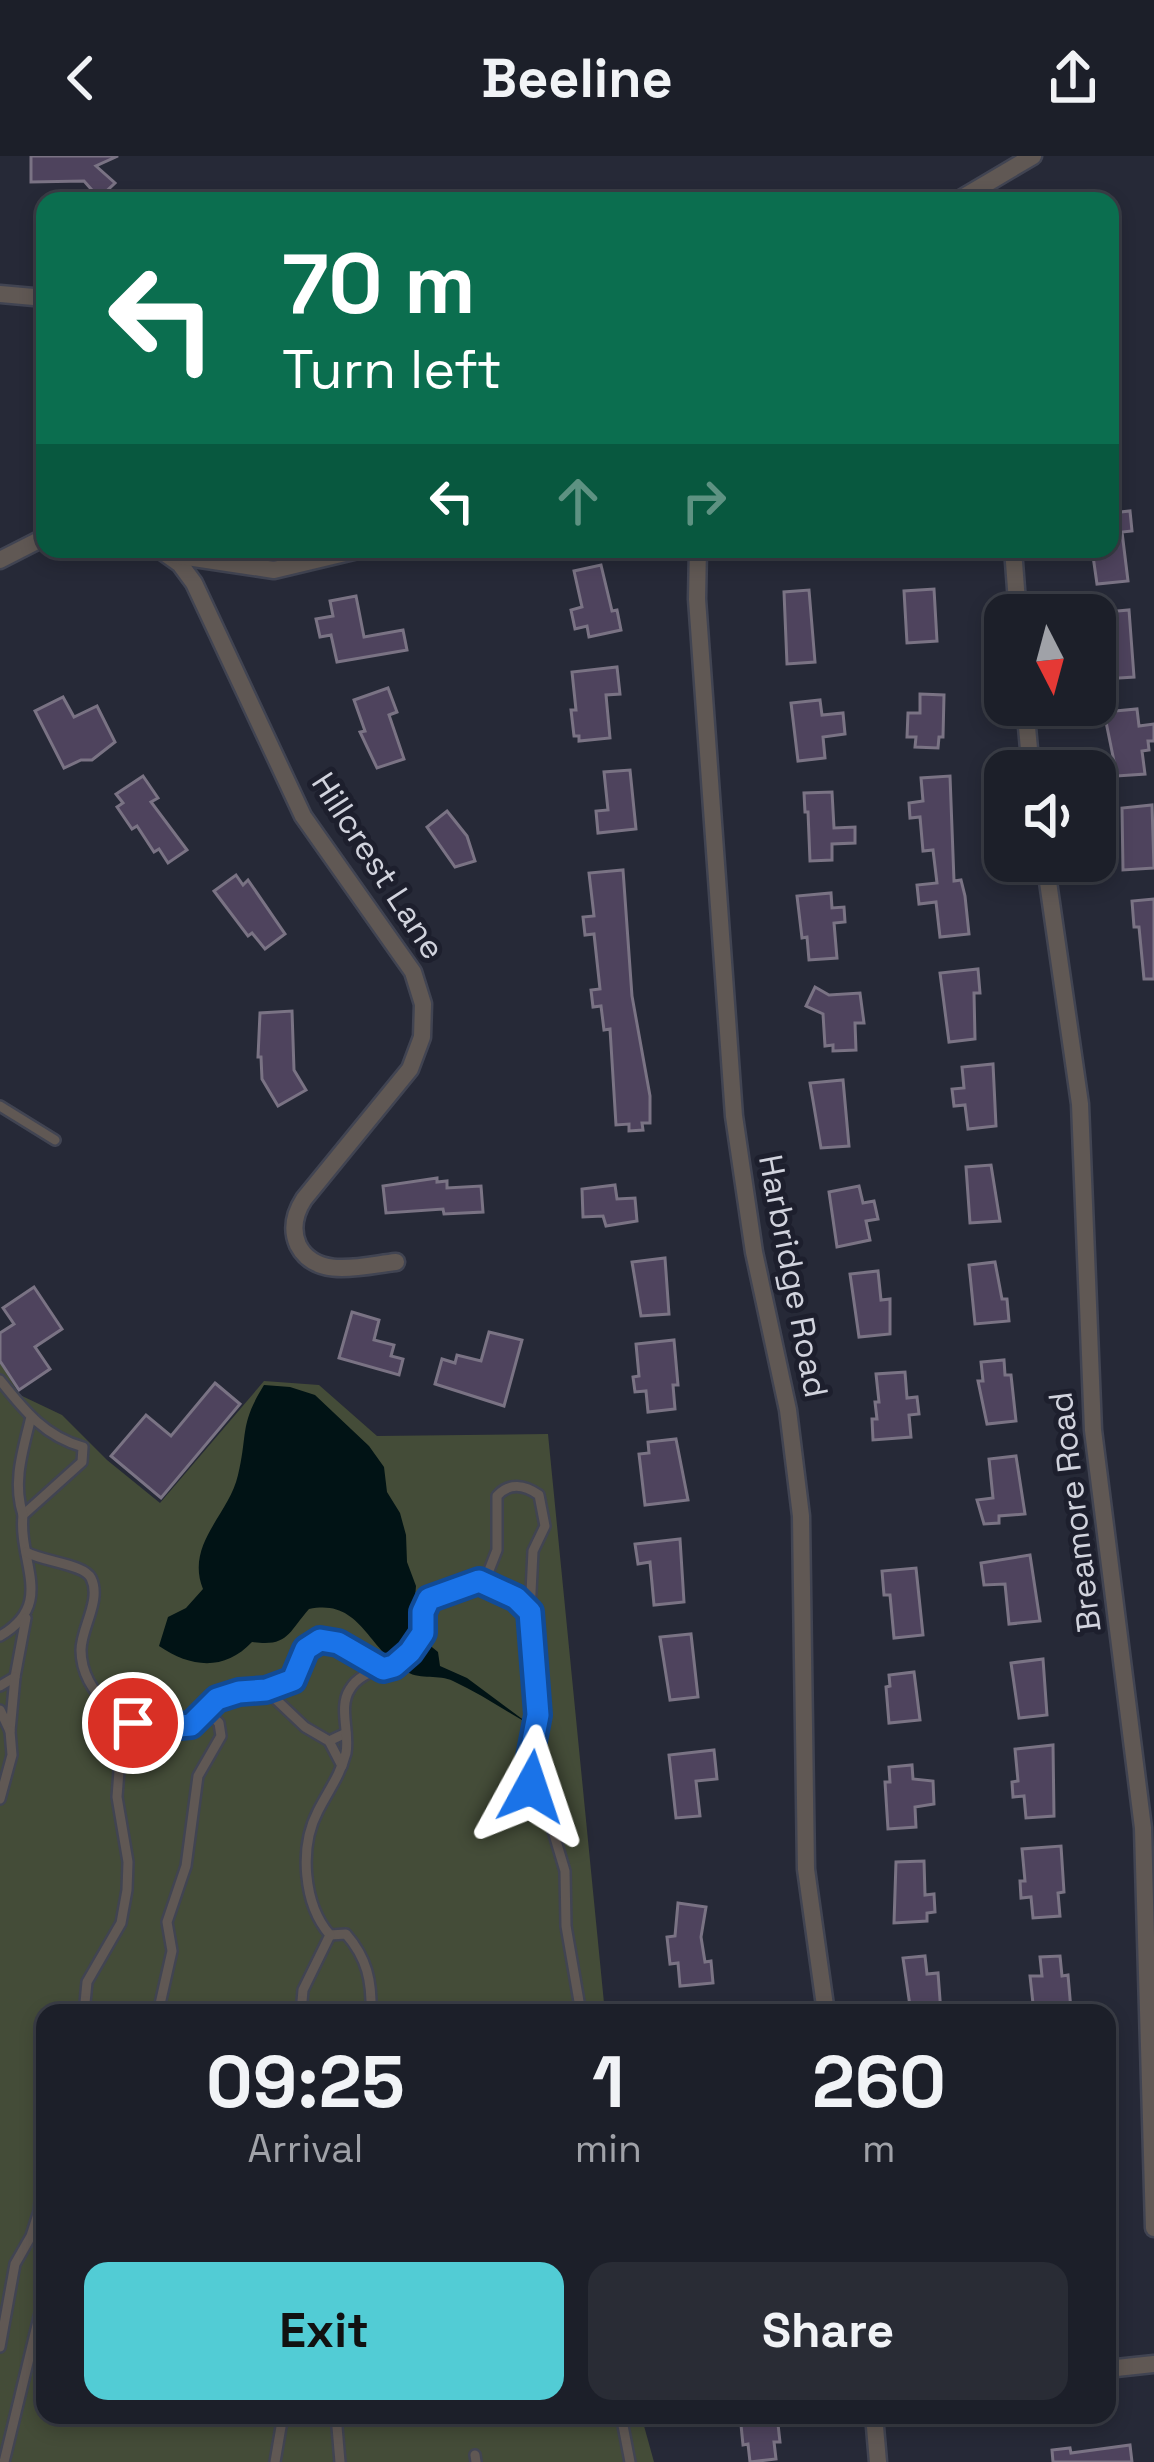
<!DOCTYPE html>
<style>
body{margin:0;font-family:"Space Grotesk",sans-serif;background:#292c35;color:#f1f3f6;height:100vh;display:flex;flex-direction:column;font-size:45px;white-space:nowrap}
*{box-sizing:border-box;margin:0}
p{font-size:39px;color:#a0a2a8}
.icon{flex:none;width:66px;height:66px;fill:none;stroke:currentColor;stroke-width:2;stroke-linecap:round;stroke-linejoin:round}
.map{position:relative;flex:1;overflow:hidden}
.sheet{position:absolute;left:36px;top:1848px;width:1080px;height:420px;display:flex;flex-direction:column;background:#1c1f29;border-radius:24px;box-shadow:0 6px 18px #0003,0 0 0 3px #3a3d46}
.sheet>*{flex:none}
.top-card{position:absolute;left:36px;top:36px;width:1083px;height:366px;border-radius:24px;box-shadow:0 6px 18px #0003,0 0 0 3px #3a3d46;background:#0b6e4f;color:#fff;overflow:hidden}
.needle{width:78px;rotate:174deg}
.fabs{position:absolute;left:984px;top:438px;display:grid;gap:24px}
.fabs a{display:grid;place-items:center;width:132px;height:132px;border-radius:24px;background:#1c1f29;box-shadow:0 6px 18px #0003,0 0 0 3px #3a3d46;font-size:60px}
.pin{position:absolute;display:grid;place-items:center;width:102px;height:102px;color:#fff;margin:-51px;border:6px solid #fff;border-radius:50%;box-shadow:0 3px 12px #0007}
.me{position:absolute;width:132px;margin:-66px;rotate:5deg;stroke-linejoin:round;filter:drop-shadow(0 0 9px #0008)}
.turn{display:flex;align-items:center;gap:42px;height:252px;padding:0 48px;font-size:54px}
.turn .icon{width:156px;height:156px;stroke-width:2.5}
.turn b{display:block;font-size:84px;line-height:102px}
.lanes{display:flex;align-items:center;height:114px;padding:0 48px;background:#0003;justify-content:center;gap:60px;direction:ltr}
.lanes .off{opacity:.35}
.eta{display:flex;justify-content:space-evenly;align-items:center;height:204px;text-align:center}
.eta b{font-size:72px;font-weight:700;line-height:84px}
.button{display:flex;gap:24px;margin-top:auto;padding:24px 48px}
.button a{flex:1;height:138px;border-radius:24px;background:#52ccd5;color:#111;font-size:48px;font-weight:700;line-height:138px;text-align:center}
.button a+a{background:#292c35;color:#f1f3f6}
header{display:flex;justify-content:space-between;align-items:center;height:156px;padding:0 48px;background:#1c1f29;font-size:54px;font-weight:700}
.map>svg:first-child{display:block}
.green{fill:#444c38}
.water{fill:#011315}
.building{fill:#4e435d;stroke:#7a7384;stroke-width:3}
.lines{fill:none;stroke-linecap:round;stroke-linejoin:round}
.service-casing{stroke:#414452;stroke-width:14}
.minor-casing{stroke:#414452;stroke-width:21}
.service{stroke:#605854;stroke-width:9}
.minor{stroke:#605854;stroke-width:16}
.route-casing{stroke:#114b97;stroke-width:30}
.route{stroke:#1a73e8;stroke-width:21}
.labels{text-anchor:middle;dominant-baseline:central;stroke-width:10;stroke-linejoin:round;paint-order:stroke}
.street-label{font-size:33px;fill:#d1d3dd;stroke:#1d1f2d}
</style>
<header><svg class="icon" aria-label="back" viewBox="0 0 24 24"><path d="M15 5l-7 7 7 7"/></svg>Beeline<svg class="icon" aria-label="share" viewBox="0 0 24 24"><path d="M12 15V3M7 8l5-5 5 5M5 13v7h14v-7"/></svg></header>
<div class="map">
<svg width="1154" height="2306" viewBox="0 0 1154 2306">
<rect width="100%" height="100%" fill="#262937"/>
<path class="green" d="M0 1207 20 1239 62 1259 107 1304 160 1347 264 1225 319 1229 377 1280 548 1278 605 1857H45V2259H641L654 2306H0Z"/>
<path class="water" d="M264 1229 290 1231 315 1239 369 1290 384 1311 387 1336 400 1357 406 1379 407 1406 416 1430 412 1475 438 1496 440 1510 467 1522 529 1568C504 1554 479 1537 453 1525 439 1518 421 1524 407 1516 367 1493 361 1442 309 1453 288 1477 288 1491 252 1486 225 1515 191 1512 159 1490L168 1461 186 1452 203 1433C185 1388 229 1359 238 1319 248 1278 239 1269 264 1229Z"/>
<g class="building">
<path d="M31 0H118L96 10 115 27 99 42 84 25 31 26Z"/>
<path d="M1110 350H1119L1120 356 1130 355 1132 375 1122 376 1128 425 1097 428 1092 393H1110Z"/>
<path d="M601 409 612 455 617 454 621 474 589 481 587 470 575 473 571 454 582 451 574 415Z"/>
<path d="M934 433 937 485 907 487 904 435Z"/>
<path d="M809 434 815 506 787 508 784 436Z"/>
<path d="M356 440 364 481 403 474 407 494 337 506 331 479 320 481 316 463 333 460 330 445Z"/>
<path d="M1129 454 1134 521 1104 523 1095 457Z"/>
<path d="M617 511 620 538 606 539 610 582 579 585V580H574L571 554H576L572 516Z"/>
<path d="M388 532 397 556 389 559 404 603 377 612 360 576 365 575 354 544Z"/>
<path d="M920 538 944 539 943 581H939L938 592 915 591 916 581H907L908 557H920Z"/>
<path d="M63 541 74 561 97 550 115 586 92 604H81L64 612 35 555Z"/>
<path d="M820 544 822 559 843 557 845 578 823 581 825 602 798 605 791 547Z"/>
<path d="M1137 553 1139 570 1154 568V585H1148L1149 594 1142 595 1145 618 1117 620 1104 556Z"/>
<path d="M630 614 636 673 598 677 596 655 608 654 604 616Z"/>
<path d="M143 620 158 642 151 646 187 694 168 707 159 693 154 696 137 670 132 673 117 651 123 647 116 638Z"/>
<path d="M950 620 954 725 961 724 965 740 969 778 940 781 936 746 919 748 917 729 937 727 933 694 923 695 920 661 910 662 909 647 923 645 921 622Z"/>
<path d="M832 636 834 672 855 671V687L832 688V704L810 705 808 656H805L804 637Z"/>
<path d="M1152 649 1154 712 1123 714 1122 652Z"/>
<path d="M447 655 467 680 475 705 455 711 427 671Z"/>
<path d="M623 714 632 840 650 940V967H642L643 974 629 975V968L616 969 610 873 604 874 601 850 593 851 591 834 600 833 594 778 585 779 583 761 594 760 589 717Z"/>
<path d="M236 719 243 729 248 724 285 778 265 793 252 777 248 780 214 735Z"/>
<path d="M831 737 832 752 844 751 845 766 834 767 837 802 809 804 807 781 802 782 797 740Z"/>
<path d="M1154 743V823H1144L1139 771H1134L1132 745Z"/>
<path d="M978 813 980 837H974L975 883 949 886 940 817Z"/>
<path d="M815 831 829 839 860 837 864 867H855L856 894 833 895V889L825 890 823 858 806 850Z"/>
<path d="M292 855 294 914 306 934 278 950 262 923 261 901H258L260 857Z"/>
<path d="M993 908 996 970 968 973 965 949 954 950 952 933 964 932 962 911Z"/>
<path d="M843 924 849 990 821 992 810 927Z"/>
<path d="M991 1009 1000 1065 970 1067 966 1011Z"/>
<path d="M437 1022V1026L447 1025V1032L481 1030 483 1056 444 1058 443 1053 386 1057 383 1030Z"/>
<path d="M615 1029 617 1043 635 1042 637 1065 606 1070 603 1060 583 1061 582 1033Z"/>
<path d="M859 1030 863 1047 874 1045 878 1063 866 1065 870 1084 837 1091 829 1036Z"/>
<path d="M665 1102 669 1158 641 1160 632 1106Z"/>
<path d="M995 1106 1002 1143H1007L1009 1165 975 1168 969 1109Z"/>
<path d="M878 1115 881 1144 890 1143V1178L859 1181 850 1118Z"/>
<path d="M34 1131 62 1173 35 1191 50 1213 19 1234 0 1205V1177L14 1168 3 1152Z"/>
<path d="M352 1156 379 1164 374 1184 394 1189 391 1200 403 1203 399 1219 339 1202Z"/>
<path d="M489 1176 522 1184 504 1250 435 1228 442 1203 455 1207 457 1199 481 1205Z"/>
<path d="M674 1184 678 1229H673L675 1253 648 1256 646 1235 635 1236 633 1221 639 1220 636 1188Z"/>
<path d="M1004 1204 1005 1219H1011L1016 1265 987 1268 978 1225H983L981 1206Z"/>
<path d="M905 1216 907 1242 917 1241 919 1258 909 1259 911 1281 873 1284 872 1263H877L875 1246H879L876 1218Z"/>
<path d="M215 1227 240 1248 161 1342 111 1300 146 1259 171 1280Z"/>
<path d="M676 1283 688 1344 645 1349 639 1298 649 1297 648 1286Z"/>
<path d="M1016 1300 1025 1358 999 1360V1367L984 1368 977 1344 993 1342 989 1303Z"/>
<path d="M680 1383 684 1446 654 1449 650 1406 638 1408 635 1388Z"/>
<path d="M1030 1399 1040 1465 1009 1468 1005 1428 984 1429 981 1407Z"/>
<path d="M916 1412 923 1479 894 1482 890 1439H884L882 1415Z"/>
<path d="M691 1478 698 1541 670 1544 660 1481Z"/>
<path d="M1043 1503 1047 1559 1019 1562 1011 1507Z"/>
<path d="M914 1516 920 1564 889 1567 886 1531 890 1530 889 1519Z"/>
<path d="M1053 1589 1054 1660 1026 1662 1024 1640 1013 1641 1012 1626 1018 1625 1015 1593Z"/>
<path d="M714 1594 717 1623 696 1625 700 1660 676 1662 669 1599Z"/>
<path d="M912 1609 913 1623 933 1625 934 1648 915 1651 916 1671 888 1673 885 1626H890L889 1611Z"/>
<path d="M1061 1690 1064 1736 1058 1737 1060 1760 1033 1762 1031 1741 1021 1742 1020 1725H1025L1022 1693Z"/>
<path d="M924 1705 925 1739 934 1738 935 1756 927 1757V1765L894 1767 896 1706Z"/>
<path d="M678 1747 706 1751 701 1781 705 1806 711 1805 713 1827 680 1830 678 1807 670 1808 667 1781 675 1780Z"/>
<path d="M925 1800 927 1818 938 1817 941 1857H911L903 1802Z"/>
<path d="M1060 1800 1062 1820 1068 1819 1071 1854 1034 1857 1030 1820H1042L1040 1801Z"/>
<path d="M740 2259H777L780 2286H774L776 2303 750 2306 748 2288 743 2289Z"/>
<path d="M1130 2289 1132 2306H1053L1052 2294 1070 2292 1071 2297Z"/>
</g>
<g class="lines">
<defs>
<g id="service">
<path d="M0 950 55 984"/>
<path d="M0 1224C24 1254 44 1280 83 1291L82 1306 23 1359C18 1407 56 1448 0 1480"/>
<path d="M23 1359C12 1326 23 1294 31 1261"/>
<path d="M26 1396C44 1406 84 1408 91 1422 102 1444 81 1472 81 1494 81 1538 127 1573 168 1572 201 1571 198 1553 221 1542 235 1535 251 1535 266 1534L305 1571 329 1585"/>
<path d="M479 1425 516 1442 530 1457"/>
<path d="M0 1530 15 1521 26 1462"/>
<path d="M266 1534 293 1524 306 1493 320 1484 337 1487 383 1513"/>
<path d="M0 1554 10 1575 15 1521"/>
<path d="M342 1610 329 1585 346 1577"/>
<path d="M0 1643 12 1599 10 1575"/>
<path d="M330 1779 346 1778C367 1802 372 1825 371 1857"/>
<path d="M84 1857 87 1826 121 1767 127 1734 128 1706 117 1641 122 1576 118 1559"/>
<path d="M158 1857 172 1795 167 1766 186 1710 198 1620 221 1580 219 1567 207 1555"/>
<path d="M301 1857 303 1834 330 1779C303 1748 299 1691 318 1655 328 1635 340 1620 346 1597 350 1576 338 1551 350 1533 363 1511 395 1514 411 1494 425 1477 420 1461 429 1443L486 1422 497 1394V1340C509 1326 525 1329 539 1339L545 1370 533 1395 530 1457 538 1559 529 1606 531 1631 550 1665 565 1715 566 1770 581 1857"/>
<path d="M0 2191 15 2108 31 2080 39 2055 45 1997"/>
<path d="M336 2259 340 2306"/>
<path d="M621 2259 630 2306"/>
<path d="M475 2299 476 2306"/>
<path d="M4 2306 45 2136"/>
<path d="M275 2306 283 2259"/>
</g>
<g id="minor">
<path d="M957 45 1033 0"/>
<path d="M0 138 45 142"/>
<path d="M159 393 180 408 194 427 303 660 413 816 423 848 422 881 410 913 304 1043C295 1057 291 1073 298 1089 316 1125 366 1109 396 1106"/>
<path d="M698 393 697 443 734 960 754 1096 788 1254 801 1360 806 1713 826 1857"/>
<path d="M1013 393 1018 459"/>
<path d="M167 398 274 414 362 393"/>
<path d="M0 404 45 381"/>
<path d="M1025 549 1031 615"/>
<path d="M1045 705 1080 948 1093 1274 1143 1672 1154 2072"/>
<path d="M1107 2213 1154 2208"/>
<path d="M874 2259 878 2306"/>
</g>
</defs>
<use href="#service" class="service-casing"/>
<use href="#minor" class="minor-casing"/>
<use href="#service" class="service"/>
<use href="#minor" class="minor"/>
</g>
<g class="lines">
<defs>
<path id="route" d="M133 1567 156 1572 191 1569 217 1543 239 1536 266 1534 293 1524 306 1493 320 1484 338 1487 383 1513 394 1510 410 1496 423 1477V1456L429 1443 479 1425 516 1442 530 1456 538 1559 529 1606 531 1631"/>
</defs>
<use href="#route" class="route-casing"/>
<use href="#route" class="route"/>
</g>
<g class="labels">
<g class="street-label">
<text transform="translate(378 710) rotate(57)">Hillcrest Lane</text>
<text transform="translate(793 1120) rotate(79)">Harbridge Road</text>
<text transform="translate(1075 1356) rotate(-97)">Breamore Road</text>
</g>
</g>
</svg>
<div class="fabs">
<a><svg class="needle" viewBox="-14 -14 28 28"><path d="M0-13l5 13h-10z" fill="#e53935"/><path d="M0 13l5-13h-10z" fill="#a0a2a8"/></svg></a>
<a><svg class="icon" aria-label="sound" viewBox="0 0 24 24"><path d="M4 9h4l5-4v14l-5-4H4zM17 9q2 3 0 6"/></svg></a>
</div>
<div class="pin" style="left:133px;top:1567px;background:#d93025"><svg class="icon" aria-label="arrive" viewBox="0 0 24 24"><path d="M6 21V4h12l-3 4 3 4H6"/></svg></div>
<svg class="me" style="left:531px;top:1631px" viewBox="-20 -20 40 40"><path d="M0-17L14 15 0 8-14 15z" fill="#1a73e8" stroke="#fff" stroke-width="4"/></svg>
<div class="top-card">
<div class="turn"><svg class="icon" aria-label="left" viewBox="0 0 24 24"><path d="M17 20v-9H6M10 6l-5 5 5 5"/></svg><div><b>70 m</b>Turn left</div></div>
<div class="lanes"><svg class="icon" aria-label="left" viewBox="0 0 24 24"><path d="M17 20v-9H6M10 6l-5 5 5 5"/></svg><svg class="icon off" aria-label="ahead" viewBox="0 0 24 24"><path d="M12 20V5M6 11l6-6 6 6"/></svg><svg class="icon off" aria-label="right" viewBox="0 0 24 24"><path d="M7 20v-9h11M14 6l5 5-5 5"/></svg></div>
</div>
<section class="sheet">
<div class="eta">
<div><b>09:25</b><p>Arrival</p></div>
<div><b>1</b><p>min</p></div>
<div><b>260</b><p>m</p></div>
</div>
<div class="button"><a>Exit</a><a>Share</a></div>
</section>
</div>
